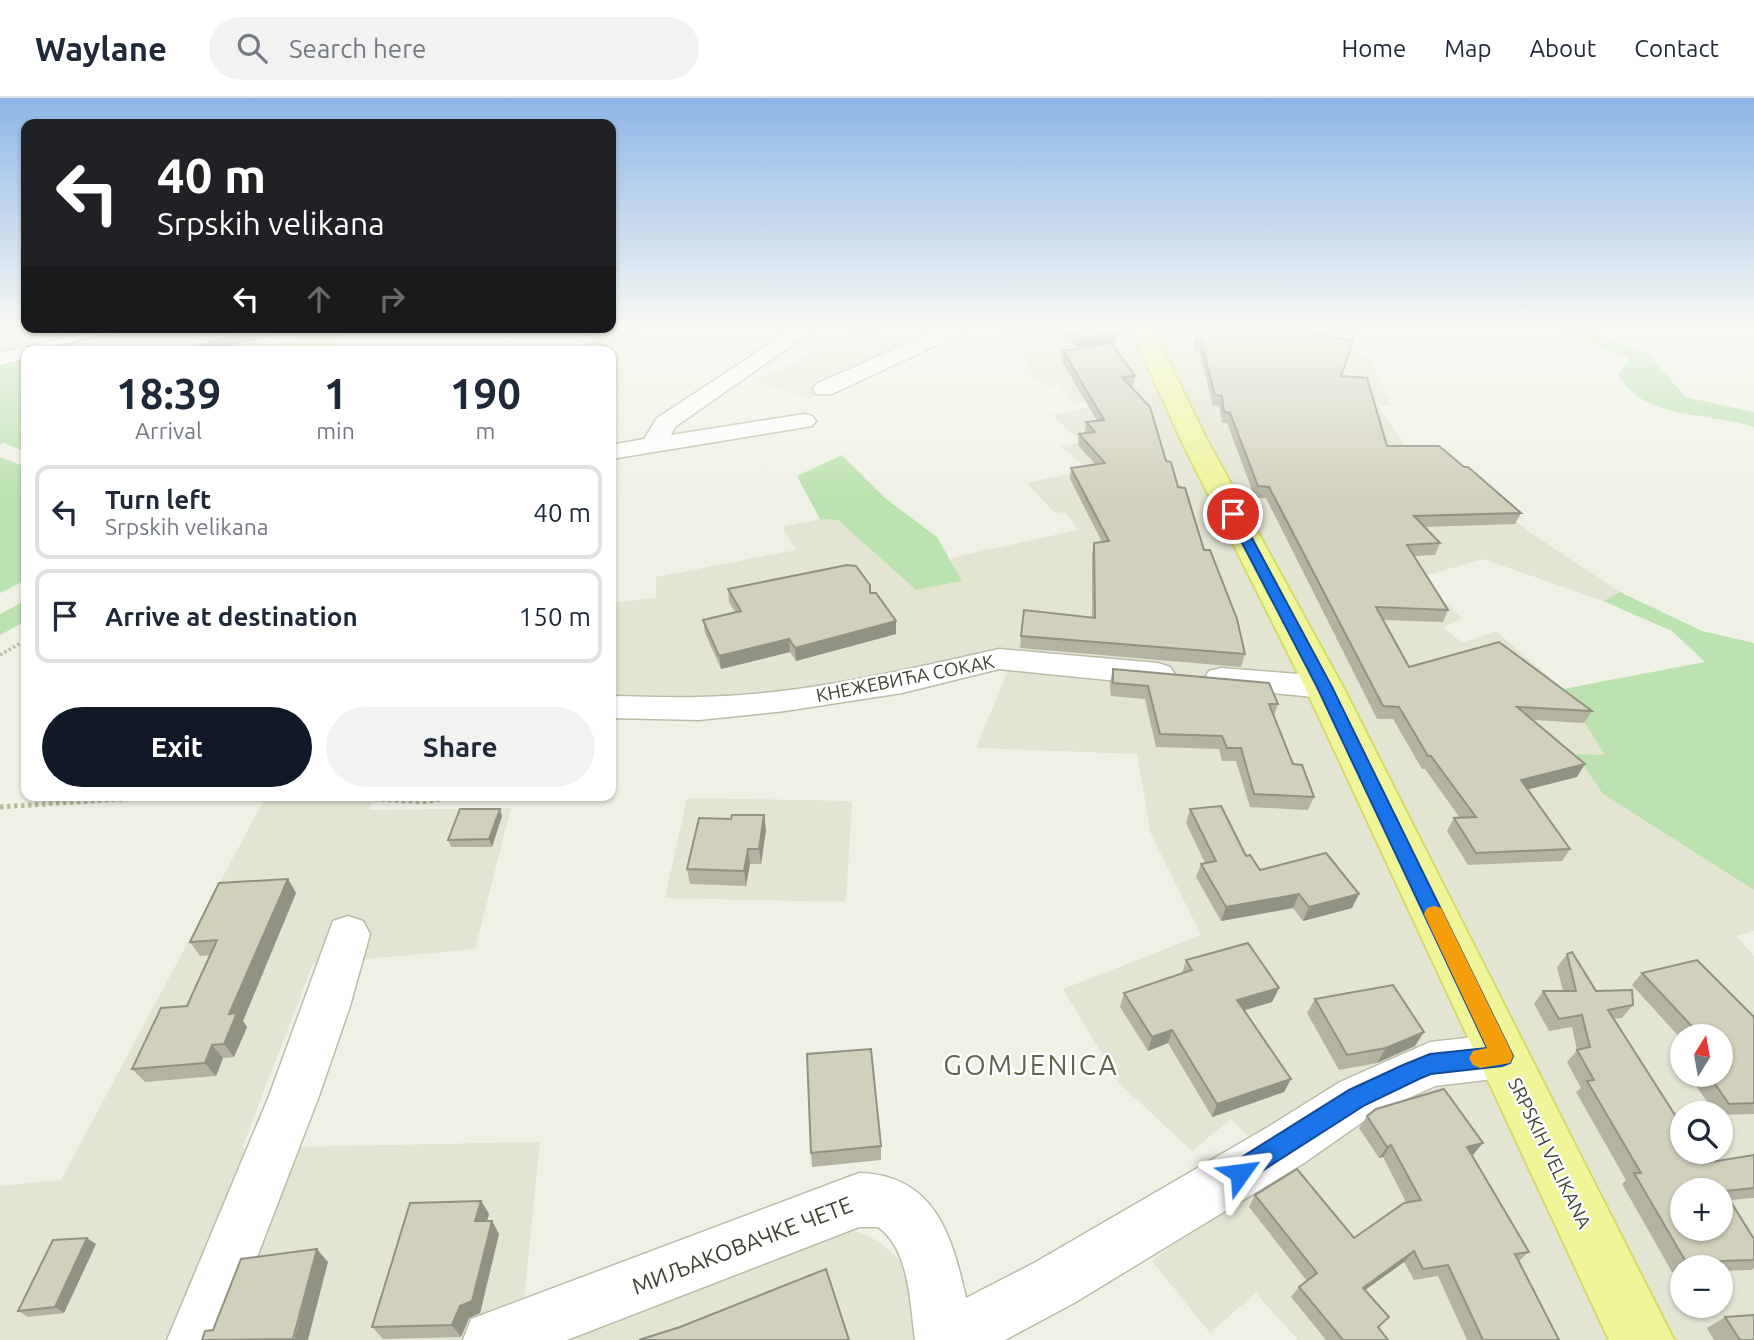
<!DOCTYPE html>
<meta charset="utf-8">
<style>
body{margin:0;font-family:Ubuntu,sans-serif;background:#f2f2f3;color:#1f2937;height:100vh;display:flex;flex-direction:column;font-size:26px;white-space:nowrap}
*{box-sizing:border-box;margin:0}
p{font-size:23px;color:#747a83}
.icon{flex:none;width:38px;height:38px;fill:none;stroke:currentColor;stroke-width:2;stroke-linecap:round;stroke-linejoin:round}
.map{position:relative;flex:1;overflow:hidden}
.panel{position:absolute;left:21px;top:248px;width:595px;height:455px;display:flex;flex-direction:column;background:#fff;border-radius:14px;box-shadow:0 2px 5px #0004}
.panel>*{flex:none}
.guide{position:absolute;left:21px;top:21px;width:595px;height:214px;border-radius:14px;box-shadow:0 2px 5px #0004;background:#202124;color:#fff;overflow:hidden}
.needle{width:46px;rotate:11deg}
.buttons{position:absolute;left:1670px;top:926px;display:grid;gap:14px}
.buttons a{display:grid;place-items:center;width:63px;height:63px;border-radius:50%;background:#fff;box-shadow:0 2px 5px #0004;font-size:35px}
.pin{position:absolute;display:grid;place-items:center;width:60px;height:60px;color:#fff;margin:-30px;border:4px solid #fff;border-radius:50%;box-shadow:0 2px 7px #0007}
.me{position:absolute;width:77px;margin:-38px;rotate:59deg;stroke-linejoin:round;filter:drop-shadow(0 0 5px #0008)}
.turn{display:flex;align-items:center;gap:24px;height:147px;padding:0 21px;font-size:32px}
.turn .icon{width:91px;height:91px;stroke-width:2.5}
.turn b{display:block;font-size:49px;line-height:60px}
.lanes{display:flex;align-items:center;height:66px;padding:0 21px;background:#0003;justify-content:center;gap:35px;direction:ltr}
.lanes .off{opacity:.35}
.eta{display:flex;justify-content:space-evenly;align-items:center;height:119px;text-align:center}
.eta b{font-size:42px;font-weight:700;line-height:49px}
.action{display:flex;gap:14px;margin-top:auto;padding:14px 21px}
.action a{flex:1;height:80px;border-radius:42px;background:#111827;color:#fff;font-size:28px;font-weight:700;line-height:80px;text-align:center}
.action a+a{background:#f2f2f3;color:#1f2937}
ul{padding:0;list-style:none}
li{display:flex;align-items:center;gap:21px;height:94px;margin:0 14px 10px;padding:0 7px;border:4px solid #e0e1e3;border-radius:14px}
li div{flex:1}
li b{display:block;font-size:26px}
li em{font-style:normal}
header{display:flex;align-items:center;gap:42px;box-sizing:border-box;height:98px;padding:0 35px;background:#fff;border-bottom:2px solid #e0e1e3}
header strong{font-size:33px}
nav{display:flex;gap:38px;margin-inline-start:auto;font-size:24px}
.search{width:490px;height:63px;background:#f2f2f3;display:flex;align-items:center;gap:18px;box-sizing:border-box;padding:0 24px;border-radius:38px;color:#747a83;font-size:26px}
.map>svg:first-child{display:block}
.residential{fill:#e4e4d3;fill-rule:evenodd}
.green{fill:#bbe2b0}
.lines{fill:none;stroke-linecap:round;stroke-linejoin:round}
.minor-casing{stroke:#bbbba8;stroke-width:3}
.major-casing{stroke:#d4d96b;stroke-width:4}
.path-far2{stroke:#bcbb9b;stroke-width:2.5;stroke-dasharray:2.5 2.5;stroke-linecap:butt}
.path-far1{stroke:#bcbb9b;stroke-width:3.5;stroke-dasharray:2.5 2.5;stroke-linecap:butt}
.path{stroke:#bcbb9b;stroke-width:5;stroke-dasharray:3.5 3.5;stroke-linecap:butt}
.minor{fill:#fff;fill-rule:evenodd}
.major{fill:#f0f599;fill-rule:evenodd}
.wall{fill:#b4b3a1}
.shaded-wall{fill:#929283}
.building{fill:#d1d0bb;stroke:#929283;stroke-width:2;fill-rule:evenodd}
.route{fill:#1a73e8;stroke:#114b97;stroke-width:2}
.slow{fill:#f59e0b}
.labels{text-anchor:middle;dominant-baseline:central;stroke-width:5;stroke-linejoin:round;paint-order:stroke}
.street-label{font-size:19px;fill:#424235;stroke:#fff}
.near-street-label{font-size:23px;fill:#424235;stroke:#fff}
.near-quarter-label{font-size:28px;letter-spacing:2px;fill:#64634d;stroke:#fff}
</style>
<header>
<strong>Waylane</strong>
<div class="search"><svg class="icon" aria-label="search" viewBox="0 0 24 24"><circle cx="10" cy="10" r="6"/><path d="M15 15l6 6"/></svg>Search here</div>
<nav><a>Home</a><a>Map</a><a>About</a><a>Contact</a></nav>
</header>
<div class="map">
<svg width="1754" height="1242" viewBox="0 0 1754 1242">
<rect width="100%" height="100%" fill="#f0f1e5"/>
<g class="residential">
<path d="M0 229H307L316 234 269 247 258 242 214 254H26V266L23 258 0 257Z"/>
<path d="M987 229H1369L1349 244 1355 252 1370 262 1392 308 1378 307 1411 357H1436L1528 433 1620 494 1603 503 1483 461 1418 480 1462 520 1443 530 1463 545 1496 533 1563 591 1606 658 1577 656 1603 696 1754 792V833L1736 838 1754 858V1242H1298L1256 1195 1210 1235 1152 1163 1276 1065 1231 1021 1192 1053 1120 986 1063 891 1201 837 1151 736 1137 656 976 650 1010 567 911 583 656 608H611V505L656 500V479L796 452 782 429 820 421 838 422 916 492 962 483 950 460 1078 432 1066 415 1054 414 1027 385 1089 371 1060 348 1082 344 1052 317 1088 309 1087 305H1071L1059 286 1049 288 1020 273 1032 267 1002 245 1015 241ZM1682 938H1720V976H1682ZM1682 1015H1720V1054H1682ZM1682 1092H1720V1130H1682ZM1682 1169H1720V1208H1682Z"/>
<path d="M861 231 923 250 808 301 757 283Z"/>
<path d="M266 698H375L369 712 511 710 475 851 313 866 242 1050 540 1044 520 1242H0V1088L61 1082Z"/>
<path d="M687 700 852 703 846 804 665 800Z"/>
<path d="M844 1128 878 1143 912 1173 926 1242H558Z"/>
</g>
<g class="green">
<path d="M307 229H326L345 240 334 244 351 254H214L259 242 269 247 315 234Z"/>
<path d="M614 229H645L598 254H568Z"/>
<path d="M1546 229H1578L1649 256 1685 299 1754 314V329C1711 314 1644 323 1618 277L1630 260Z"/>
<path d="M23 258 26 266V354L4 345 0 346V263Z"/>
<path d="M842 357 886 401 937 439 962 483 916 492 838 422 820 421 797 378Z"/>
<path d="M0 359 26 369V482L0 495Z"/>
<path d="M1620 494 1702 533 1754 545V792L1603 696 1576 656 1605 657 1563 591 1705 564 1672 533 1603 503Z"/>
<path d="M26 502V523L0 537V516Z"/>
</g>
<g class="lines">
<defs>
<g id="minor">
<path d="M115 229H153L150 233 62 254H26V261L0 267V255Z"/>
<path d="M795 229H818L675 329 671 337 804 316 812 318 816 323 812 328 611 361V347L644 341 657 320Z"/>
<path d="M944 229H970L967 233 832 296H816L813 291 816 286Z"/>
<path d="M999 551 1158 565 1170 569 1175 576 1170 583 1158 587 999 571 902 595 785 613 699 622 611 620V598C640 598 668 600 697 599 796 598 902 573 999 551Z"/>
<path d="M1221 570 1324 578 1336 581 1341 589 1336 597 1324 600 1209 589 1204 581 1209 573Z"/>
<path d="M348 818 363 823 370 836 350 908 319 998 225 1242H167L269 998 333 823Z"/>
<path d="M1502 936 1519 943 1526 958 1519 973 1502 980 1435 988 1374 1016 1304 1065 1074 1205 1005 1242H915C910 1207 910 1151 878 1129H859L567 1242H463L471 1221 859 1075C934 1077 952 1136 966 1200L1034 1165 1268 1029 1340 984 1430 944Z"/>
</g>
<path id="major" d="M1130 229H1152L1207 342 1343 589 1674 1242H1609L1305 589 1181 342Z"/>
</defs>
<use href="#minor" class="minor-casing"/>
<use href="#major" class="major-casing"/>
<path class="path-far2" d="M558 254 604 229"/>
<path class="path-far1" d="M0 557 26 542"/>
<g class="path">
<path d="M219 698H283"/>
<path d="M332 698 422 704 460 698"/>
<path d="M0 709 167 698"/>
</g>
<use href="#minor" class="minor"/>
<use href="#major" class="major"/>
</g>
<g class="wall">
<path d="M1041 229H1109L1116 245 1077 249Z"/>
<path d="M1192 229H1310L1313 236 1387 348 1521 415 1515 426 1425 429 1440 445 1435 457 1414 458 1448 512 1443 524 1383 522 1409 569 1592 613 1584 625 1533 622 1577 679 1528 691 1570 751 1562 763 1468 767 1447 733 1454 720H1460L1425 671H1422L1393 621H1377L1266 400H1255L1227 325H1222L1219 308H1213L1199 253H1195Z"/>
<path d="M1063 253 1135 278 1133 288 1131 289 1178 389 1245 556 1241 569 1020 550 1024 512 1092 520V456L1094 445 1102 444 1070 381 1071 370 1095 366 1078 347 1079 336H1086L1085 334 1086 324 1097 323 1061 262Z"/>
<path d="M728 491 870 495 896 536 796 563 790 554 721 571 705 535 703 522 735 514 729 504Z"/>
<path d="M1113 571 1278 606 1274 618 1293 666 1314 699 1308 712 1250 709 1236 663H1222L1219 651 1156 649 1145 601 1111 598 1110 584Z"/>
<path d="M1190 711 1246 758 1260 772 1359 796 1352 810 1303 823 1293 810 1221 823 1196 779 1201 766 1205 765 1186 725Z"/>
<path d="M764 717 766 732 761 766H750L746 788 690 786 687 771 731 721Z"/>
<path d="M502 718 492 749H451L448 742Z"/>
<path d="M288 781 296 795 243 923 247 929 234 959 223 960 216 978 145 984 132 971 187 908 210 857 200 858 190 844Z"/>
<path d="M1567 856 1596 893 1633 907 1622 920 1614 921 1705 1065 1754 1057V1100L1730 1102 1754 1141V1170L1752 1172 1720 1173V1169H1682V1174H1672L1622 1086 1626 1082 1576 994 1581 990 1567 964 1577 952 1572 929 1549 933 1534 906 1543 893H1563L1557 869Z"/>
<path d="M1186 862 1279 890 1272 904 1244 912 1291 981 1284 994 1212 1019 1168 945 1148 953 1120 909 1124 895 1182 875Z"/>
<path d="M1642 875 1754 919V1016L1720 1017V1015H1715L1692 982 1698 976H1720V938H1682V942L1632 887Z"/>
<path d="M1315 901 1415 948 1377 965 1339 972 1307 915Z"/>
<path d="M1367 1018 1473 1057H1472L1529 1154 1519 1163 1559 1242H1467L1438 1178 1414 1182 1404 1164 1365 1192 1379 1230 1388 1242H1326L1291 1199 1299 1189 1307 1183 1249 1109 1255 1097 1354 1140 1406 1104 1383 1059 1379 1060 1359 1030Z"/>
<path d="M881 1048V1062L812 1069 811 1055Z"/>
<path d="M481 1103 489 1116 487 1123H492L499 1136 480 1215 469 1220 461 1239 383 1241 372 1229Z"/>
<path d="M96 1146 64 1215 28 1219 18 1213Z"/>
<path d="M1725 1219 1754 1242H1714L1707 1230Z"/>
</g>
<g class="shaded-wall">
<path d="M61 229H102L54 240 49 232Z"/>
<path d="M269 229H286L287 234 209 254H172Z"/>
<path d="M1117 236 1116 245 1077 249 1079 240Z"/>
<path d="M896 523V536L796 563 795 550Z"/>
<path d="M789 541 790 554 721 571 719 558Z"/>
<path d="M1585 666 1577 679 1514 695 1521 682Z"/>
<path d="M500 711 502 718 492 749 489 741Z"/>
<path d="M764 717 766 732 761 766 759 751Z"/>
<path d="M748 751 750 766 746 788 744 773Z"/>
<path d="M288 781 296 795 243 923 247 929 234 959 224 946 229 916Z"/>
<path d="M1299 796 1293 810 1221 823 1226 809Z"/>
<path d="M1359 796 1352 810 1303 823 1309 809Z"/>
<path d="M1279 890 1272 904 1232 916 1237 902Z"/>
<path d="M1172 932 1168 945 1148 953 1152 939Z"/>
<path d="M1424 934 1415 948 1377 965 1386 950Z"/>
<path d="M212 947 223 960 216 978 205 965Z"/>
<path d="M1291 981 1284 994 1212 1019 1217 1006Z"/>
<path d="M1483 1045 1473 1057 1457 1061 1467 1049Z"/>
<path d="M1391 1047 1383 1059 1379 1060 1387 1049Z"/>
<path d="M481 1103 489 1116 483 1136 475 1123Z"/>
<path d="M492 1123 499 1136 480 1215 469 1220 461 1239 452 1227Z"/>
<path d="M87 1140 96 1146 64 1215 55 1209Z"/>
<path d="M317 1151 328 1164 308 1242H294Z"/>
<path d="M1414 1153 1404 1164 1354 1200 1363 1190Z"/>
</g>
<g class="building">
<path d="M48 229H61L49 232Z"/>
<path d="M138 229H269L172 254H60L57 248Z"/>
<path d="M1058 229H1109L1117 236 1079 240Z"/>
<path d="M1195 229H1310L1313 236 1353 243 1341 278 1367 280 1387 348H1439L1464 369H1468L1521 415 1414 418 1440 445 1407 447 1448 512 1376 509 1409 569 1499 544 1592 613 1517 609 1585 666 1521 682 1570 751 1476 755 1454 720 1476 719 1431 658H1428L1399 609 1383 608 1269 389 1258 388 1230 315 1224 314 1222 298 1215 297 1201 243H1197Z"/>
<path d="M1111 245 1135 278 1122 279 1150 309 1166 363 1171 364 1178 389 1185 390 1204 452H1210L1237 521 1245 556 1021 538 1024 512 1095 520 1094 445 1109 443 1071 370 1105 365 1079 336 1095 334 1086 324 1104 322 1063 253Z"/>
<path d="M847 467 856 468 870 487V495H876L896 523 795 550 789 541 719 558 703 522 741 513 728 491Z"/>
<path d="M1113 571 1269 585 1278 606H1269L1293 666 1302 667 1314 699 1254 696 1241 650H1227L1222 638 1160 636 1148 588 1113 585Z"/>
<path d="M1221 708 1246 758 1250 757 1260 772 1326 755 1359 796 1309 809 1299 796 1226 809 1201 766 1216 763 1190 711Z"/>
<path d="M460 711H500L489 741 448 742Z"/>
<path d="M732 717H764L759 751H748L744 773 687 771 699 720 731 721Z"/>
<path d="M288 781 229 916 237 915 224 946 212 947 205 965 132 971 161 910 187 908 217 842 190 844 219 785Z"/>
<path d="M1248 845 1279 890 1237 902 1291 981 1217 1006 1172 932 1152 939 1124 895 1192 872 1186 862Z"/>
<path d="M1572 854 1596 893 1632 892 1633 907 1608 912 1682 1028V1054H1698L1705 1065 1754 1057V1090L1724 1093 1754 1141V1162L1686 1164 1634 1075H1641L1587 983 1594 982 1577 952 1590 949 1582 917 1559 921 1543 893H1576L1567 856ZM1682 1092H1720V1130H1682Z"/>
<path d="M1697 862 1754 919V1005L1729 1006 1708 976H1720V970L1730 969 1720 959V938H1701L1642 875Z"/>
<path d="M1393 887 1424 934 1386 950 1347 957 1315 901Z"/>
<path d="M871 951 881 1048 811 1055 807 956Z"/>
<path d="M1444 991 1483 1045 1467 1049 1529 1154 1515 1156 1559 1242H1483L1448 1167 1423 1171 1414 1153 1363 1190 1389 1219 1378 1229 1388 1242H1343L1299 1189 1317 1175 1255 1097 1297 1071 1354 1140 1404 1105 1421 1102 1391 1047 1387 1049 1367 1018 1376 1011Z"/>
<path d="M481 1103 475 1123H492L472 1203 460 1208 452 1227 372 1229 410 1105Z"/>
<path d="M87 1140 55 1209 18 1213 53 1142Z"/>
<path d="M317 1151 293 1241 202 1242 205 1233 213 1232 241 1161Z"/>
<path d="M826 1171 849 1242H639L680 1229Z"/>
<path d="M1754 1217V1242H1740L1725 1219Z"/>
</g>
<linearGradient id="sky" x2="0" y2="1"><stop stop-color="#8db5e8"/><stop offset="0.57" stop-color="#f8f9f3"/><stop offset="1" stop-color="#f8f9f3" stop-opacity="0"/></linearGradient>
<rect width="1754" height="402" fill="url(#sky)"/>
<path class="route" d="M1233 412 1239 416 1332 589 1513 958 1510 965 1502 968 1431 976 1419 981 1365 1007 1240 1087 1231 1083 1228 1075 1231 1066 1349 992 1403 967 1430 956 1487 950 1317 589 1227 416Z"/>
<path class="slow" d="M1434 808 1441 810 1510 951 1513 958 1510 965 1480 970 1473 967 1469 960 1473 953 1487 950 1424 816 1427 810Z"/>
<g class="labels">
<g class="street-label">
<text transform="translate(905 580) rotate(-11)">КНЕЖЕВИЋА СОКАК</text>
<text transform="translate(1550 1055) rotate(64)">SRPSKIH VELIKANA</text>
</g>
<g class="near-street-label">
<text transform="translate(742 1147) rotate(-21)">МИЉАКОВАЧКЕ ЧЕТЕ</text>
</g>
<g class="near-quarter-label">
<text x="1031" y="966">GOMJENICA</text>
</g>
</g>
</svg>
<div class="buttons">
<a><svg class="needle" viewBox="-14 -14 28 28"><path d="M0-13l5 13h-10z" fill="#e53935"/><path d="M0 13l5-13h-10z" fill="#747a83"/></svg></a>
<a><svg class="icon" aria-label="search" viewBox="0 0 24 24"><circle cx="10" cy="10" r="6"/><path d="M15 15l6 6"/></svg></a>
<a>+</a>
<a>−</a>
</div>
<div class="pin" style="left:1233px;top:416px;background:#d93025"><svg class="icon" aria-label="arrive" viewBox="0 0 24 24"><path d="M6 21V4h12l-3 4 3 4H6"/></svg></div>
<svg class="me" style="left:1240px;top:1075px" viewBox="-20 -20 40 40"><path d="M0-17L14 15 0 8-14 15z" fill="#1a73e8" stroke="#fff" stroke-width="4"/></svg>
<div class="guide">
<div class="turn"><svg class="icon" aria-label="left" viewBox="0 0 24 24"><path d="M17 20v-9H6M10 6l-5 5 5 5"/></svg><div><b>40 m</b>Srpskih velikana</div></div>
<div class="lanes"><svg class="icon" aria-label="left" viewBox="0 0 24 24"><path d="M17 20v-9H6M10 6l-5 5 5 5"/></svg><svg class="icon off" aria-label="ahead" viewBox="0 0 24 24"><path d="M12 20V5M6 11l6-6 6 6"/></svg><svg class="icon off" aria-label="right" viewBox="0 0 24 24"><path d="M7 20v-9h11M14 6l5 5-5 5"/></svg></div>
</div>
<section class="panel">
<div class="eta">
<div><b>18:39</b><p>Arrival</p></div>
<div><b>1</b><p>min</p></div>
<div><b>190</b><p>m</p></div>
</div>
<ul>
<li><svg class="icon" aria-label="left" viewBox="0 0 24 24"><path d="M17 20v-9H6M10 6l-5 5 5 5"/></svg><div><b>Turn left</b><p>Srpskih velikana</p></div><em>40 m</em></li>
<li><svg class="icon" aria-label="arrive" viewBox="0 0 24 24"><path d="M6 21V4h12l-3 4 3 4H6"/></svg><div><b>Arrive at destination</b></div><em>150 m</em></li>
</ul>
<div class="action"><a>Exit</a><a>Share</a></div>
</section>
</div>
